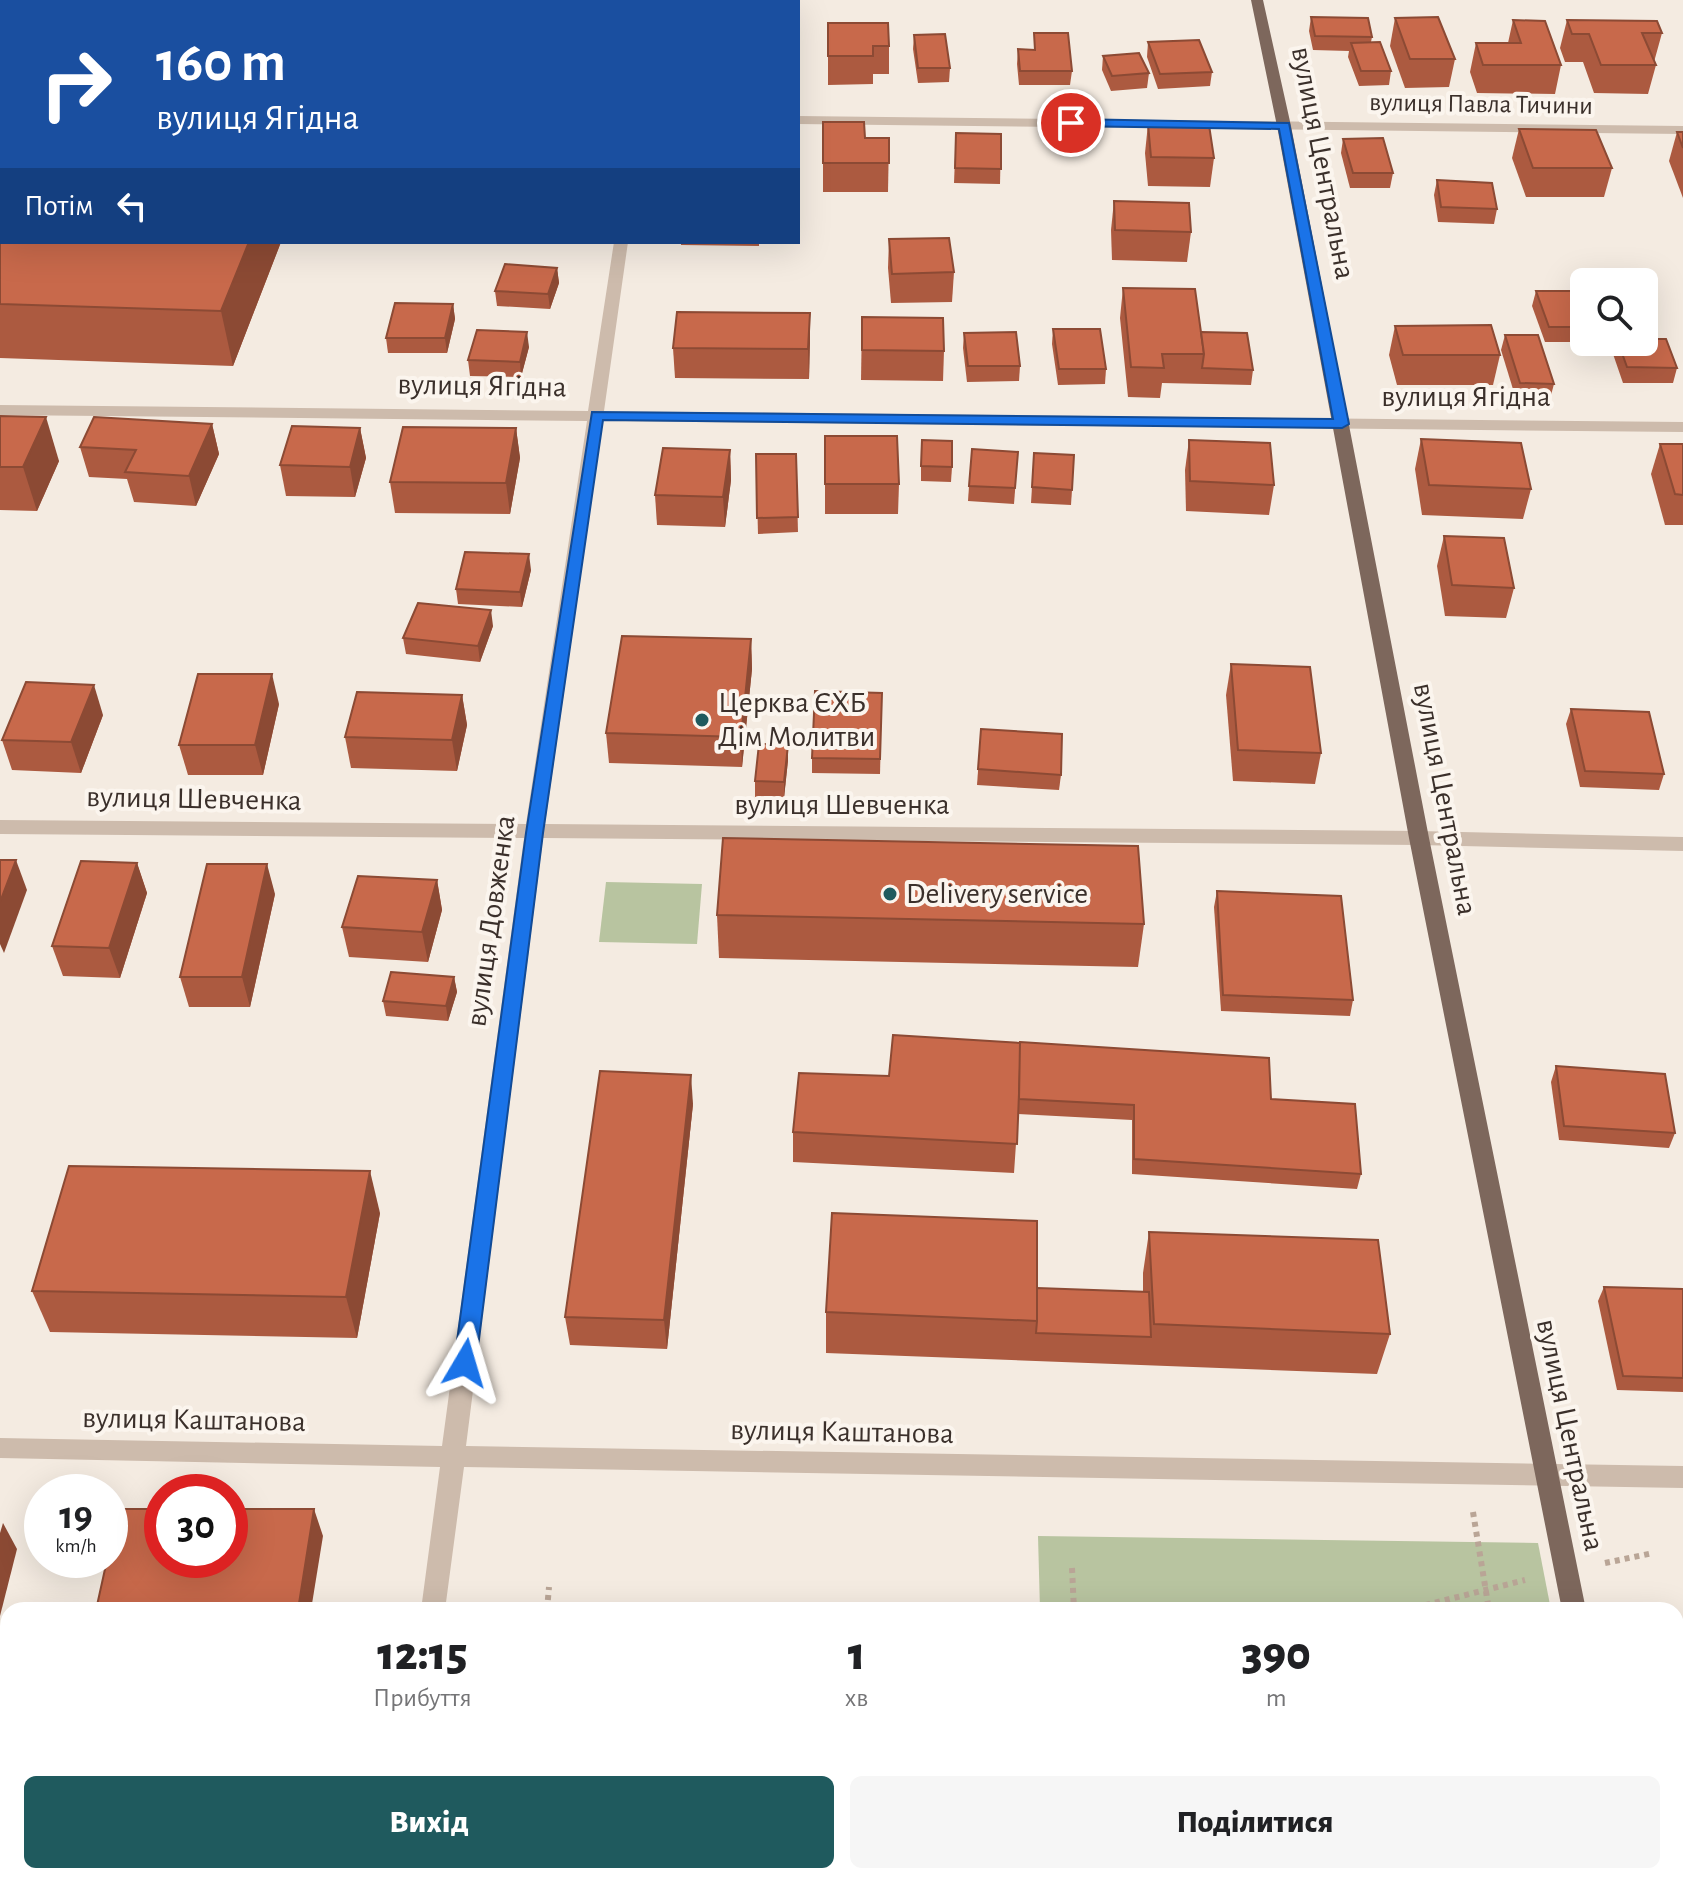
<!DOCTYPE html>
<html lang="uk">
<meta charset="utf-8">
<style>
body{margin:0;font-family:"Alegreya Sans",sans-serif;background:#f6f6f6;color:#202124;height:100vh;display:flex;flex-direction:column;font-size:30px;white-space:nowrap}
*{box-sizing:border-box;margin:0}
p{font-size:26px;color:#757577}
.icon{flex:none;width:44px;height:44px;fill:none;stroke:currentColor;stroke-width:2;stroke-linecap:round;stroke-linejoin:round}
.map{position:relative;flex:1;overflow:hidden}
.panel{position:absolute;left:0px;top:1602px;width:1684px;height:282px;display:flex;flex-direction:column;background:#fff;border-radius:24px 24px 0 0;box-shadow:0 8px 32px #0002}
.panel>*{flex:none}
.guide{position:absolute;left:0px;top:0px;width:800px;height:244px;box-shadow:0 8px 32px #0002;background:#1a4fa0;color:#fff;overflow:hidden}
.controls{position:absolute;left:1570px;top:268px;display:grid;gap:16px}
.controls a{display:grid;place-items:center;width:88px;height:88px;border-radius:12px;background:#fff;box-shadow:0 8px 32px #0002;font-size:40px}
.speed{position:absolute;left:24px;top:1474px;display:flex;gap:16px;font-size:40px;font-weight:700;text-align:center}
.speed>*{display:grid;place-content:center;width:104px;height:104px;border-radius:50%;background:#fff;box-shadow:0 8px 32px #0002;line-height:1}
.speed small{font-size:20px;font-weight:400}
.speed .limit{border:12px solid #d22;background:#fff;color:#111}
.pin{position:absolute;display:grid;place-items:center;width:68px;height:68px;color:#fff;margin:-34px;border:4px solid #fff;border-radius:50%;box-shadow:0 2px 8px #0007}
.me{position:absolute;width:88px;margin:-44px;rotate:7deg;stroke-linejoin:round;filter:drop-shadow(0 0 6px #0008)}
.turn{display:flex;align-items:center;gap:28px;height:168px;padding:0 24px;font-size:36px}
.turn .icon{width:104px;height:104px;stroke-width:2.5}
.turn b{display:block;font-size:56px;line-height:68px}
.then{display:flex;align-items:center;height:76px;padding:0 24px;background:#0003;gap:16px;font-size:30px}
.eta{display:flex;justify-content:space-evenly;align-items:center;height:136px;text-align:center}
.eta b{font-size:48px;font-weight:800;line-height:56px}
.button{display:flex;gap:16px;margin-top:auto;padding:16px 24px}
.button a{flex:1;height:92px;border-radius:12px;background:#1f5a5e;color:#fff;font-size:32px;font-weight:800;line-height:92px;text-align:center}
.button a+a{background:#f6f6f6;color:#202124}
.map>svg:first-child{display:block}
.green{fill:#b8c4a0}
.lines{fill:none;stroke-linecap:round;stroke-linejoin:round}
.path{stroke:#b9a596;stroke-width:6;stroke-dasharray:5 5;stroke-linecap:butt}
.minor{fill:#cdbbac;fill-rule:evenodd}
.major{fill:#7d675c;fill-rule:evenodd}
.wall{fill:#ac5a40}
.shaded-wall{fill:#8c4a34}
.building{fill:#c8694b;stroke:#8c4a34;stroke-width:2}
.route{fill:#1a73e8;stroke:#114b97;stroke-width:2}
.poi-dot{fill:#1f5a5e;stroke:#fbf5ee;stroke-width:3}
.labels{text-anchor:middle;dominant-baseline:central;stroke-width:8;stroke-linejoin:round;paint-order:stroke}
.far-street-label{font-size:26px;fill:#3b302b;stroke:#fbf5ee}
.street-label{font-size:30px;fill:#3b302b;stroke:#fbf5ee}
.poi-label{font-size:30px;fill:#3b302b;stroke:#fbf5ee;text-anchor:start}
</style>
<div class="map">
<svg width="1683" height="1883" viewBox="0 0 1683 1883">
<rect width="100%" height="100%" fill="#f4ebe1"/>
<g class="green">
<path d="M606 882 702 884 697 944 599 942Z"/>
<path d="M1038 1536 1538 1543 1551 1610H1040Z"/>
<path d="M434 1876H1604L1605 1883H433Z"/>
</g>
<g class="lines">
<g class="path">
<path d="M1473 1512 1489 1610"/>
<path d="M1605 1563 1653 1553"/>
<path d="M1072 1568 1074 1610"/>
<path d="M547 1610 549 1587"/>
<path d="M1406 1610 1525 1580"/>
<path d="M1085 1876V1883"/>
<path d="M1548 1876 1550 1883"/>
<path d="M514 1883 515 1876"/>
</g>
<g class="minor">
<path d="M798 116 1683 126V134L798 124Z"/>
<path d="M614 242H628L604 411 1683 422V432L603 421 545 824 1419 831 1683 837V851L1419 845 543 838 466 1446 1683 1466V1488L464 1467 445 1610H421L440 1467 0 1458V1438L442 1446 524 838 0 834V820L526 824 587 421 0 415V405L588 411Z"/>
<path d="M385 1876H411L412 1883H384Z"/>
</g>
<g class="major">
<path d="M1251 0H1263L1291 126 1429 838 1586 1610H1562L1409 838 1277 126Z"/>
<path d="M1618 1876H1644L1646 1883H1618Z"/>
</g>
</g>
<g class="wall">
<path d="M0 0H44L45 2H2V19H0Z"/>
<path d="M436 0H474L473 2H436Z"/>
<rect x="702" y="0" width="38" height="2"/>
<path d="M1311 17 1372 37 1371 42 1391 71 1389 85 1359 86 1348 57 1349 51 1313 50 1309 31Z"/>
<path d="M1395 18 1455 59 1449 87 1405 88 1390 46Z"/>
<path d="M1513 20 1561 65 1555 94 1477 93 1470 72 1476 43H1508Z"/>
<path d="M1567 20 1662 33 1654 62 1656 65 1648 94 1594 93 1583 62H1565L1560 48Z"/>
<path d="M828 23 889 46V74H873V84L828 85Z"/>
<path d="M1034 33 1072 71 1070 85H1019L1017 64 1018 49 1034 50Z"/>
<path d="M914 35 950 68 949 82 918 83 913 49Z"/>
<path d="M1148 42 1212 72 1210 86 1158 89 1147 57Z"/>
<path d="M1103 56 1149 73 1147 88 1111 91 1102 70Z"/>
<rect x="0" y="93" width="2" height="122"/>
<path d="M1148 124 1214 158 1210 187 1148 186 1145 153Z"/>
<path d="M1519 129 1612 168 1604 197H1526L1512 158Z"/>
<path d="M1677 132H1683V198L1669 161Z"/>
<path d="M956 133 1001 134 1000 184 954 183Z"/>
<path d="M865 138H889L888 192H823V163Z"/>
<path d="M1343 139 1393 173 1390 188H1350L1341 153Z"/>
<path d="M1437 180 1497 209 1494 224 1438 222 1434 195Z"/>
<path d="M1114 201 1191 232 1187 262 1112 260 1111 230Z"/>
<path d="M0 227 2 242H281L233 366 0 358Z"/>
<path d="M889 239 954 272 952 302 891 303 888 268Z"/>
<path d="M681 242H759V246L681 245Z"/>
<path d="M557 268 559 283 550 309 497 306 495 291Z"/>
<path d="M1123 288 1201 332 1253 370 1251 385 1162 383 1160 398 1128 397 1120 318Z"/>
<path d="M1536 291 1584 310V342H1545L1532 306Z"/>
<path d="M453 304 455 319 447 353H388L386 338Z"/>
<path d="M810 313 809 379 675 378 673 348Z"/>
<path d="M862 317 944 351 943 381 861 380Z"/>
<path d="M1395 326 1500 355 1493 385H1397L1389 355Z"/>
<path d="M1053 329 1106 369 1105 384 1058 385 1052 344Z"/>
<path d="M964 333 1020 366 1019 381 967 382 963 348Z"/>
<path d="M1505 335 1554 384 1550 399H1516L1501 350Z"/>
<path d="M1616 342H1644L1677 368 1673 383H1623L1613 354Z"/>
<path d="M529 347 521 377 470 376 468 360Z"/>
<path d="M0 416 59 461 37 511 0 510Z"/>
<path d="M212 424 219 454 196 506 134 502 127 479 89 477 80 447Z"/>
<path d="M360 428 366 458 355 497 286 496 280 465Z"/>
<path d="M516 428 520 458 510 514 395 513 390 482Z"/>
<path d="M825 436 899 484 898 514H825Z"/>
<path d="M1421 439 1531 489 1523 519 1422 515 1415 469Z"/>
<path d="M1189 440 1274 485 1269 515 1186 511 1185 470Z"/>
<path d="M1660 444H1683V525H1665L1651 474Z"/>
<path d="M730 450 731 480 725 527 657 525 655 495Z"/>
<path d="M1018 452 1014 504 968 501 969 486Z"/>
<path d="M1034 453 1072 490 1071 505 1031 503Z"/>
<path d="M756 454H796L798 532 758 534Z"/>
<path d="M921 466 952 467 951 482 921 481Z"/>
<path d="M1444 536 1514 588 1506 618 1445 616 1437 566Z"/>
<path d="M531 570 522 607 458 604 456 589Z"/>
<path d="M493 626 480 662 406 654 403 638Z"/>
<path d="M751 639 752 669 742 767 609 763 606 733Z"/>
<path d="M1231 664 1321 753 1315 784 1233 781 1226 695Z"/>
<path d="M882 693 880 774 812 773V758Z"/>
<path d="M462 695 467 725 457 771 351 768 345 737Z"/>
<path d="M279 704 263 775H188L179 745Z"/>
<path d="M1571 709 1664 774 1659 790 1580 787 1566 724Z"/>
<path d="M103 715 81 773 12 770 2 740Z"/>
<path d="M981 729 1061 775 1059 790 977 785Z"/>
<path d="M788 745V760L784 798 755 797V781Z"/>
<path d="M137 863 147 893 120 978 63 976 52 946Z"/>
<path d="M437 880 442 910 428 962 349 957 342 927Z"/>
<path d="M1217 891 1353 1000 1350 1016 1221 1011 1214 907Z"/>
<path d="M275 894 250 1007H189L180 977Z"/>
<path d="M717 915 1144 924 1138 967 719 958Z"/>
<path d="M454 977 457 992 448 1021 386 1016 383 1001Z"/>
<path d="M1556 1066 1675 1133 1669 1148 1559 1140 1551 1082Z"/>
<path d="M799 1073 1271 1099 1361 1174 1357 1189 1132 1174V1120L1018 1114 1014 1173 793 1162V1132Z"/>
<path d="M693 1104 667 1349 570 1345 565 1317Z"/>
<path d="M380 1213 357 1338 50 1332 32 1291Z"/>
<path d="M1149 1232 1390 1334 1377 1374 826 1353V1312L1037 1288 1143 1292V1273Z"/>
<path d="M1604 1287 1683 1289V1392L1617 1390 1598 1301Z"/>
</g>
<g class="shaded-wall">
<path d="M249 242H281L233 366 221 311Z"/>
<path d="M557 268 559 283 550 309 548 294Z"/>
<path d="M453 304 455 319 447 353 445 338Z"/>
<path d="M810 313V343L809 379 808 349Z"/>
<path d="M527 332 529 347 521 377 520 362Z"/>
<path d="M46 417 59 461 37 511 23 467Z"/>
<path d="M212 424 219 454 196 506 189 476Z"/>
<path d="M360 428 366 458 355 497 350 467Z"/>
<path d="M516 428 520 458 510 514 506 483Z"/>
<path d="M730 450 731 480 725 527 723 497Z"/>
<path d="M529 554 531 570 522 607 520 592Z"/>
<path d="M491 610 493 626 480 662 478 646Z"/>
<path d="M751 639 752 669 742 767 741 737Z"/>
<path d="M272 674 279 704 263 775 255 745Z"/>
<path d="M94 685 103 715 81 773 71 742Z"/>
<path d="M462 695 467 725 457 771 452 740Z"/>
<path d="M788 745V760L784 798V782Z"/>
<path d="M16 860 27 890 4 953 0 944V902Z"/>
<path d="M137 863 147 893 120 978 109 948Z"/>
<path d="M267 864 275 894 250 1007 242 977Z"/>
<path d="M437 880 442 910 428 962 422 932Z"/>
<path d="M454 977 457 992 448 1021 446 1006Z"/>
<path d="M691 1075 693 1104 667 1349 664 1320Z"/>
<path d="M370 1171 380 1213 357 1338 346 1297Z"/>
<path d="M314 1509 323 1536 311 1610H298Z"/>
<path d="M3 1523 17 1549 0 1616V1533Z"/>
</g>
<g class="building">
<path d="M0 0H38L37 2H2V5H0Z"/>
<path d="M1311 17 1368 18 1372 37 1315 36Z"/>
<path d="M1438 17 1455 59H1410L1395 18Z"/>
<path d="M1513 20 1545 21 1561 65H1483L1476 43H1521Z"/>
<path d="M1567 20 1657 21 1662 33H1642L1656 65H1601L1589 34H1572Z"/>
<path d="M828 23H888L889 46H873V56H828Z"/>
<path d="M1034 33H1068L1072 71H1020L1018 49 1035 50Z"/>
<path d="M945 34 950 68H918L914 35Z"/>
<path d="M1199 40 1212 72 1160 74 1148 42Z"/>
<path d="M1380 42 1391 71H1361L1351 43Z"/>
<path d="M1139 53 1149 73 1112 76 1103 56Z"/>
<rect x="0" y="93" width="2" height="80"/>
<path d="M823 122H864L865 138H889V163H823Z"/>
<path d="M1148 124 1209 125 1214 158 1151 157Z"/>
<path d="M1519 129 1596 130 1612 168H1533Z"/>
<path d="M1677 132H1683V148Z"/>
<path d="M956 133 1001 134V169L955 168Z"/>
<path d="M1383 138 1393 173H1353L1343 139Z"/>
<path d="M1437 180 1492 183 1497 209 1441 207Z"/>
<path d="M1114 201 1189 203 1191 232 1115 230Z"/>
<path d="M2 223V242H249L221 311 0 304V227Z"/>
<path d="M949 238 954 272 892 274 889 239Z"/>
<path d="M505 264 557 268 548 294 495 291Z"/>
<path d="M1123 288 1195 289 1204 354H1162L1164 368 1131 367Z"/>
<path d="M1536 291H1576L1584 310V327H1549Z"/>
<path d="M395 303 453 304 445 338H386Z"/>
<path d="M677 312 810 313 808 349 673 348Z"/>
<path d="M862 317 943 318 944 351 862 350Z"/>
<path d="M1491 325 1500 355H1403L1395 326Z"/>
<path d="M1053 329H1100L1106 369H1059Z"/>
<path d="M477 330 527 332 520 362 468 360Z"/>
<path d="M1016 332 1020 366H968L964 333Z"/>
<path d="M1201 332 1247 333 1253 370 1202 368 1204 354Z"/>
<path d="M1505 335H1538L1554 384 1520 383Z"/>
<path d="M1644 339H1666L1677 368 1627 367 1618 342H1644Z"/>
<path d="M0 416 46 417 23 467H0Z"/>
<path d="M94 417 212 424 189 476 125 472 136 450 80 447Z"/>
<path d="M292 426 360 428 350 467 280 465Z"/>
<path d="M403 427 516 428 506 483 390 482Z"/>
<path d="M825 436H897L899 484H825Z"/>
<path d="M1421 439 1521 443 1531 489 1429 485Z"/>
<path d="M922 440 952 441V467L921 466Z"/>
<path d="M1189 440 1270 443 1274 485 1190 481Z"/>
<path d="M1660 444H1683V495L1675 494Z"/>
<path d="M663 448 730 450 723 497 655 495Z"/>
<path d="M972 449 1018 452 1015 488 969 486Z"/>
<path d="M1034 453 1074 455 1072 490 1032 487Z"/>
<path d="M756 454H796L798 517 757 518Z"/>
<path d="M1444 536 1504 538 1514 588 1452 585Z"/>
<path d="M465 552 529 554 520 592 456 589Z"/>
<path d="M418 603 491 610 478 646 403 638Z"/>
<path d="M622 636 751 639 741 737 606 733Z"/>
<path d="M1231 664 1310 667 1321 753 1238 750Z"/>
<path d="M198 674H272L255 745H179Z"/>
<path d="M26 682 94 685 71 742 2 740Z"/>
<path d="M815 691 882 693 880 759 812 758Z"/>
<path d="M357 692 462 695 452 740 345 737Z"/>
<path d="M1571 709 1649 712 1664 774 1585 771Z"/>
<path d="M981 729 1062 734 1061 775 978 769Z"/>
<path d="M759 744 788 745 784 782 755 781Z"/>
<path d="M723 838 1138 846 1144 924 717 915Z"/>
<path d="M0 860H16L0 902Z"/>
<path d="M81 861 137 863 109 948 52 946Z"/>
<path d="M207 864H267L242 977H180Z"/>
<path d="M358 876 437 880 422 932 342 927Z"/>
<path d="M1217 891 1341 896 1353 1000 1223 995Z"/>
<path d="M391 972 454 977 446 1006 383 1001Z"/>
<path d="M893 1035 1021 1043 1017 1144 793 1132 799 1073 889 1076Z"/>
<path d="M1020 1042 1269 1058 1271 1099 1355 1104 1361 1174 1134 1159V1105L1019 1099Z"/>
<path d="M1556 1066 1665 1074 1675 1133 1564 1126Z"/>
<path d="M600 1071 691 1075 664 1320 565 1317Z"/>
<path d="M69 1166 370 1171 346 1297 32 1291Z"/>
<path d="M832 1213 1037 1221V1321L826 1312Z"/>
<path d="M1149 1232 1378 1240 1390 1334 1154 1324Z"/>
<path d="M1604 1287 1683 1289V1378L1623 1376Z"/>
<path d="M1037 1288 1149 1292 1151 1337 1036 1333 1037 1321Z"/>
<path d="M119 1509H162V1560H230V1509H314L298 1610H96L107 1560H110V1547Z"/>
</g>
<path class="route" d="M1071 119 1289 123 1349 424 1342 428 603 420 543 833 476 1363 472 1369 465 1372 458 1369 454 1363 526 833 592 412 1333 419 1279 129 1067 126V121Z"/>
<g class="poi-dot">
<circle cx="702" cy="720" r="8"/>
<circle cx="890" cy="894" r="8"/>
</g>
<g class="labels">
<g class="far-street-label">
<text transform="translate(1481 104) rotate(1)">вулиця Павла Тичини</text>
</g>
<g class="street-label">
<text transform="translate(1323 163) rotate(79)">вулиця Центральна</text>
<text transform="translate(482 386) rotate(1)">вулиця Ягідна</text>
<text x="1466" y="397">вулиця Ягідна</text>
<text transform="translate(194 799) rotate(1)">вулиця Шевченка</text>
<text transform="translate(1445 799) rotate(79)">вулиця Центральна</text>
<text x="842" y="805">вулиця Шевченка</text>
<text transform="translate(491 921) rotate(-82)">вулиця Довженка</text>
<text transform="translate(194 1420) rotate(1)">вулиця Каштанова</text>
<text transform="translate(842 1432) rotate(1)">вулиця Каштанова</text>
<text transform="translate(1570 1435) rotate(78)">вулиця Центральна</text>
</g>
<g class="poi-label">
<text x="718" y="703">Церква ЄХБ<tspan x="718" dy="34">Дім Молитви</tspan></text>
<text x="906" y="894">Delivery service</text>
</g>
</g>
</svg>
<div class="controls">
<a><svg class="icon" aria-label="search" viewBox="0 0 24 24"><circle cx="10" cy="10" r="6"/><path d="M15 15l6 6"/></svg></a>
</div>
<div class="speed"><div>19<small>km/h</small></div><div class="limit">30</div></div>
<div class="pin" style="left:1071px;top:123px;background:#d93025"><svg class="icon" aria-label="arrive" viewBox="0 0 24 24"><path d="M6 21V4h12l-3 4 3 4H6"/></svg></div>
<svg class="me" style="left:465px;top:1363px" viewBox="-20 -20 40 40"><path d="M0-17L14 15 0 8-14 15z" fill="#1a73e8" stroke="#fff" stroke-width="4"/></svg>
<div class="guide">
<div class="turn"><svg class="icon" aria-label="right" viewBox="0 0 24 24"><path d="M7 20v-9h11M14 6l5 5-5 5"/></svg><div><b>160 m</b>вулиця Ягідна</div></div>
<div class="then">Потім<svg class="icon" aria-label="left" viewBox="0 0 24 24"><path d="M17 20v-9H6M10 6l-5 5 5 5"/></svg></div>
</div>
<section class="panel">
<div class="eta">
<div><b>12:15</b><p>Прибуття</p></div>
<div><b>1</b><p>хв</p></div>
<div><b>390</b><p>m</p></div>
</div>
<div class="button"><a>Вихід</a><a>Поділитися</a></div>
</section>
</div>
